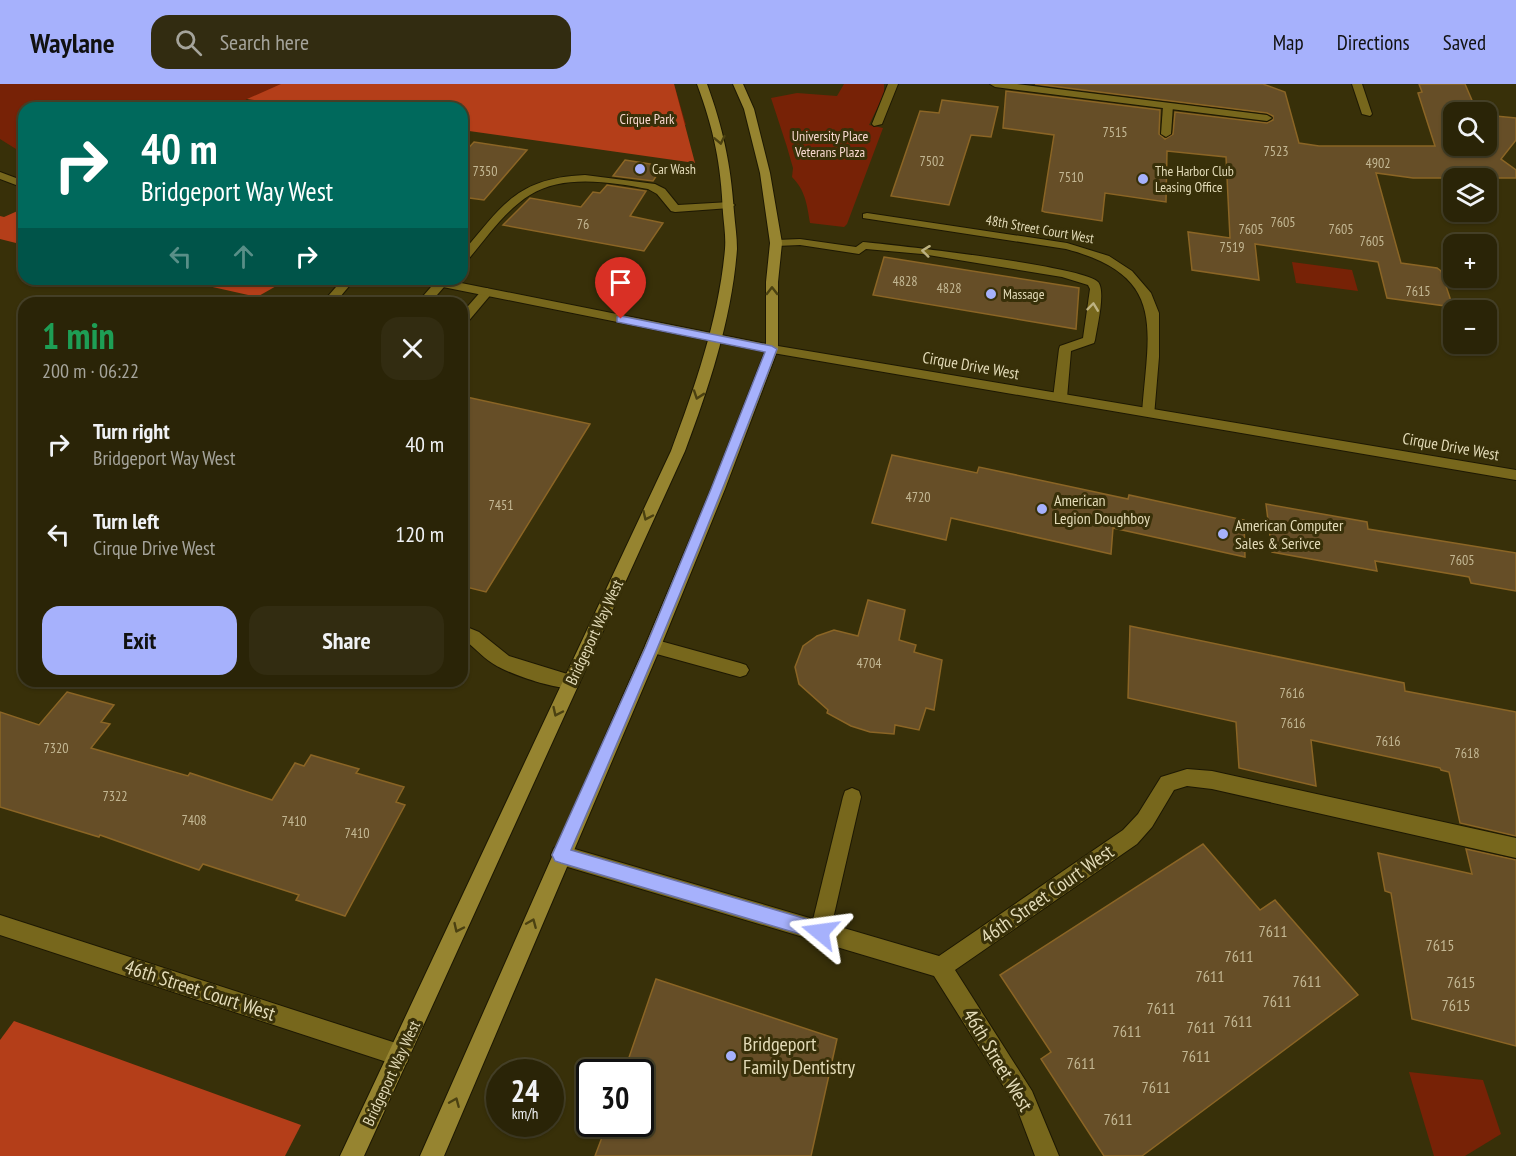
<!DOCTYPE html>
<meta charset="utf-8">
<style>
body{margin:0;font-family:"PT Sans Narrow",sans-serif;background:#322c11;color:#f1f3f6;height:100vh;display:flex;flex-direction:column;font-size:22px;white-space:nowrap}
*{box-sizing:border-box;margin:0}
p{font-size:20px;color:#a5a49b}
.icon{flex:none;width:33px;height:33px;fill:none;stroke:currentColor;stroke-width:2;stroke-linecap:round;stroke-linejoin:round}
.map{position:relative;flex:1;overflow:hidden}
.panel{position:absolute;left:18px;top:213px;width:450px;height:390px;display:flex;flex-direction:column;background:#2a2407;border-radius:18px;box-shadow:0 2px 4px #0004,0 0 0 2px #464128}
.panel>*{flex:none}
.guide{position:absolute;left:18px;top:18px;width:450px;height:183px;border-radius:18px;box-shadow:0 2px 4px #0004,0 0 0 2px #464128;background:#00695c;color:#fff;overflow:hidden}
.buttons{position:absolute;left:1443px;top:18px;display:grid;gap:12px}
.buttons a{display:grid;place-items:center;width:54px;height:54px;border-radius:12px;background:#2a2407;box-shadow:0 2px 4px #0004,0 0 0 2px #464128;font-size:30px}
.speed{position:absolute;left:486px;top:975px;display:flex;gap:12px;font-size:30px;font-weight:700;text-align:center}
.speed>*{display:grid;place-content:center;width:78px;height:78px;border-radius:50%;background:#2a2407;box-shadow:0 2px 4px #0004,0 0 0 2px #464128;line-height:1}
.speed small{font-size:15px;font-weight:400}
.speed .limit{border:3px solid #111;border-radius:9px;background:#fff;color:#111}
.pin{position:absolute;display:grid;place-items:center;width:51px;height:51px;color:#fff;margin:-62px -26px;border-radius:50% 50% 50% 0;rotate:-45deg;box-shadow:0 0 6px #0007}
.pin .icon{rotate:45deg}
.me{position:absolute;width:66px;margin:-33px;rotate:286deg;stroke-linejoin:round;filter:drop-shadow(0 0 4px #0008)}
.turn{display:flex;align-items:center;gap:21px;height:126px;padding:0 24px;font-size:27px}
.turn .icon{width:78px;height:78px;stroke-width:2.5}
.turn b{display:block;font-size:42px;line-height:51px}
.lanes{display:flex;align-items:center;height:57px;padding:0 24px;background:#0003;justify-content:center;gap:30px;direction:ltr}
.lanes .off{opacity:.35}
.round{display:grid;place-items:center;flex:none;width:63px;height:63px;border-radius:18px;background:#322c11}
.overview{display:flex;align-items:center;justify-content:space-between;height:102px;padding:0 24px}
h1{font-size:36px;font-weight:700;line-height:45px;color:#1e9e55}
.action{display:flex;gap:12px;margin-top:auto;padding:12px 24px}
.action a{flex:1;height:69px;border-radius:18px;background:#a6b1fc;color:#111;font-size:24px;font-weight:700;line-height:69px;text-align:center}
.action a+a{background:#322c11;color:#f1f3f6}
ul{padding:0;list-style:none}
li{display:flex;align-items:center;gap:18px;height:90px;padding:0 24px}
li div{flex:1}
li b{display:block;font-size:22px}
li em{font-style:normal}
header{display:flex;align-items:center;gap:36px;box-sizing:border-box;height:84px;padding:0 30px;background:#a6b1fc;color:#111}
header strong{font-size:28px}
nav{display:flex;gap:33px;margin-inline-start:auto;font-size:21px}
.search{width:420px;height:54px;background:#322c11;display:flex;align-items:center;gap:15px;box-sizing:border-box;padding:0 21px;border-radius:18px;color:#a5a49b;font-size:22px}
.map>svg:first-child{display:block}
.green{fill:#772206}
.forest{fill:#b43e19}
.building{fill:#664e27;stroke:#8b6525;stroke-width:1.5}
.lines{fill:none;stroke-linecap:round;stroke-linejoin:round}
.service-casing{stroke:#1d1803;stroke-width:2}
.minor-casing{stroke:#1d1803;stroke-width:2}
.tertiary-casing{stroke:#1d1803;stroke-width:2}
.secondary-casing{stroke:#1d1803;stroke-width:2}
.primary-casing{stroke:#1d1803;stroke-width:2}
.service{fill:#77671c;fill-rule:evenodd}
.minor{fill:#77671c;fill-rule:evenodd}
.tertiary{fill:#77671c;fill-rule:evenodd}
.secondary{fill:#77671c;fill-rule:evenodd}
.primary{fill:#968430;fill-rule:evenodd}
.oneway{stroke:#4b4111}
.oneway2{stroke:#bdb281}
.route{fill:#a6b1fc;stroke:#6c73a4;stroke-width:1.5}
.poi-dot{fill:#a6b1fc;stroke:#383009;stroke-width:2}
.labels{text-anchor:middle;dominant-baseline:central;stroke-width:6;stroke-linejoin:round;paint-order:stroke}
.far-park-label{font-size:14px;fill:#f8d8cf;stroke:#383009}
.number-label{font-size:14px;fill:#c4b894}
.far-poi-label{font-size:14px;fill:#e3dbb8;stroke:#383009;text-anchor:start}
.far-street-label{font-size:14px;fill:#e3dbb8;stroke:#383009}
.street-label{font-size:16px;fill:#e3dbb8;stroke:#383009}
.poi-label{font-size:16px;fill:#e3dbb8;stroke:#383009;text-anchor:start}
.near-number-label{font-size:16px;fill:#c4b894}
.near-street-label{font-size:20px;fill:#e3dbb8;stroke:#383009}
.near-poi-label{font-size:20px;fill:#e3dbb8;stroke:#383009;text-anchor:start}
</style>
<header>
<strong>Waylane</strong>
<div class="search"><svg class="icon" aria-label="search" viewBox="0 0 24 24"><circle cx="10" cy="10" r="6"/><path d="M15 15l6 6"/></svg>Search here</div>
<nav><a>Map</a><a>Directions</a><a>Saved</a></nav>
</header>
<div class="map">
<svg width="1516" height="1072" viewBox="0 0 1516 1072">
<rect width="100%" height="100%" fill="#383009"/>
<g class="green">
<path d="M0 0H674L686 41 462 24H310L247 15 235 24H24V70L0 55Z"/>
<path d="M844 0H884V10L869 41 883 44 847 140 844 143 810 139C807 120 805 106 792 93L793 84 787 63 771 14 797 9 837 12Z"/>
<path d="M1292 178 1352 186 1358 207 1296 199Z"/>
<path d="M1409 988 1483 996 1501 1050 1465 1072H1434Z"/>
</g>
<g class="forest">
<path d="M281 0H674L695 79 462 46V24H310L247 15Z"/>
<path d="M22 125 24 126V161L0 155V132L4 133Z"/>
<path d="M177 195H281L285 197 257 213Z"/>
<path d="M14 937 301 1041 285 1072H0V956Z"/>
</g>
<g class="building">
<path d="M1035 0H1263L1285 8 1299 59 1319 62H1435L1418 9 1422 8 1419 0H1465L1477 28H1454V62H1486V31L1516 34V56L1501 75 1516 86V94H1413L1376 89 1401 179 1437 184 1441 187 1453 223 1387 214 1378 178 1255 160 1259 196 1192 186 1188 148 1230 154 1226 73 1167 67 1166 118 1105 109 1102 137 1045 128 1042 127 1054 51 1003 44 1006 7 1160 26 1159 50 1165 55 1173 50 1175 28 1267 39 1273 36V32L1267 29Z"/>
<path d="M942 16 998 23 991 53 971 51 949 121 891 112 920 27 939 29Z"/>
<path d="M474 58 527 66 484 116 462 113V71Z"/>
<path d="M625 76 663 82 653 97 613 92Z"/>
<path d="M607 101 646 107 630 132 663 139 644 167 503 141 530 114 581 123 593 108 600 109Z"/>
<path d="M884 173 1079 204 1076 245 873 211Z"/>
<path d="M462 312 590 340 486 508 462 502Z"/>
<path d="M892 371 977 389 979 383 1128 415 1129 411 1244 436 1245 473 1113 444 1111 470 951 434 946 456 872 439Z"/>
<path d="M1266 420 1367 438 1368 445 1516 469V507L1471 499 1469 493 1375 477 1377 487 1272 468Z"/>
<path d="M868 516 905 526 899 556 916 561 914 568 942 576 934 626 926 624 919 646 895 641 894 650 870 648 851 642 827 629 828 626 799 600 795 583 803 562 817 552 834 546 858 552Z"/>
<path d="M1130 542 1404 599 1405 607 1516 628V752L1460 739 1449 688 1441 686 1440 684 1311 656 1316 702 1239 684 1236 638 1128 614Z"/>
<path d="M67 608 114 621 101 638 110 640 91 664 188 692 190 689 272 716 295 679 304 682 311 671 359 685 356 689 404 703 396 718 405 721 345 832 296 816 299 811 203 780 199 786 100 751 99 753 0 723V628L39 641Z"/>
<path d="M1203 760 1260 826 1275 816 1358 911 1142 1072H1104L1041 975 1051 968 1000 891Z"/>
<path d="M1466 765 1516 776V962L1412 935 1391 809 1385 807 1378 769 1472 790Z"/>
<path d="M656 895 837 955 811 1072H595L607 1040H640V988H624Z"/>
</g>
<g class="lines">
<defs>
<g id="service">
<path d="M888 0H898L882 40 874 42 872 40Z"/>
<path d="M1168 19 1173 22 1171 50 1166 53 1161 50 1163 22Z"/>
<path d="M585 91 655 100 665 105 678 121 730 118 735 121 730 124 675 128 671 127 657 110 648 105C611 98 563 90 530 111 504 127 485 156 466 178L462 180V169C503 121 517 94 585 91Z"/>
<path d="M800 155 856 163 863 158C895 161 1084 182 1098 198 1106 207 1097 243 1095 256L1094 259 1071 267 1067 314 1065 317H1055L1053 314 1059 265 1060 262 1083 254 1090 205 1088 201 1062 193 922 170 866 165 859 170 800 161 776 162 770 159 776 156Z"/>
<path d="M343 195H355L335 219H322Z"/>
<path d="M438 195H451L430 219H417Z"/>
<path d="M487 204 493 208 466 240 462 241V229L483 205Z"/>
<path d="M462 541 479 548 509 572 577 593 580 598 577 603C562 609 506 589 492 579 481 572 473 561 462 555Z"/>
<path d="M653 555 740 579 746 581 749 586 746 591 740 593 653 569 647 567 645 562 647 557Z"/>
<path d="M852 704 859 707 861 713 830 848 827 855 820 858 813 855 810 848 843 713 845 707Z"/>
</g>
<g id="minor">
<path d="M990 0H1017L1267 31 1272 34 1267 37 995 3Z"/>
<path d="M1352 0H1362L1372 30 1370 32 1362 30Z"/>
<path d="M867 129 1067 159 1109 172 1132 187 1151 209 1159 229V273L1154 332H1144L1142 329C1148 245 1168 192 1066 165L863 134V130Z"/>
<path d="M1187 685 1212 687 1516 754V774L1212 705 1187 702 1174 706 1152 743 1137 760 955 886 1032 1007 1059 1072H1035L1016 1022 934 892 561 781 554 778 551 771 554 764 561 761 939 872 1123 746 1138 730 1161 693Z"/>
<path d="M0 831 399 960 407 963 410 971 407 979 399 982 0 851Z"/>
</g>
<path id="tertiary" d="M772 261 1516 386V396L767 268 766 265Z"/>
<g id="secondary">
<path d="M0 88 24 97V104L0 95Z"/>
<path d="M417 195H441L772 261 778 265 772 269 423 199Z"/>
</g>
<g id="primary">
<path d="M697 0H707C723 44 731 81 734 128 735 140 737 153 737 165 732 234 709 303 685 367L364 1072H340L671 367C695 303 719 234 725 165 726 153 724 141 723 129 721 80 714 46 697 0Z"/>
<path d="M733 0H743L754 25 770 89 782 159 778 198V265L725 405 661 562 444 1072H420L645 562 711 405 766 265V198L770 159 760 89 744 25Z"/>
</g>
</defs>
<use href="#service" class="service-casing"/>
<use href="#minor" class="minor-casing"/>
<use href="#tertiary" class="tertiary-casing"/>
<use href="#secondary" class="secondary-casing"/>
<use href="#primary" class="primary-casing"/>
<use href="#service" class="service"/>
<use href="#minor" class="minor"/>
<use href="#tertiary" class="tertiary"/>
<use href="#secondary" class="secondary"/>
<use href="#primary" class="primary"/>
</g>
<defs><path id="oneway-chevron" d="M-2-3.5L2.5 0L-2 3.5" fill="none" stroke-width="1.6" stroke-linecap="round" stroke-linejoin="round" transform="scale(1.5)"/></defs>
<g class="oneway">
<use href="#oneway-chevron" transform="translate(720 56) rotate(78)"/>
<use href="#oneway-chevron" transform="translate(772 207) rotate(-90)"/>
<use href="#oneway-chevron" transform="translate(698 311) rotate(109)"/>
<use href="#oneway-chevron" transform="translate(647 432) rotate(115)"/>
<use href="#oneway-chevron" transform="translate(557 628) rotate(115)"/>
<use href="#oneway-chevron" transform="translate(532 839) rotate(-67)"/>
<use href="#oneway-chevron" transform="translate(458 844) rotate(115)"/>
<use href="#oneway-chevron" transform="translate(455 1018) rotate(-67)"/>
</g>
<g class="oneway2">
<use href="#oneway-chevron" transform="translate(926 167) rotate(-173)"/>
<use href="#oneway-chevron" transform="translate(1093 223) rotate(-83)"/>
</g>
<path class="route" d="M621 232 772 262 777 265C713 434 643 601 571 766L820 839 826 842 828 848 826 854 820 856 561 779 555 777 552 771 646 562 711 405 765 268 617 238V233Z"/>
<g class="poi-dot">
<circle cx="640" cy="85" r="6"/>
<circle cx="1143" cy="95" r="6"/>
<circle cx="991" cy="210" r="6"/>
<circle cx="1042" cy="425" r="6"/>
<circle cx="1223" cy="450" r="6"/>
<circle cx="731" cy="972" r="6"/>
</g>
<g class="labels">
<g class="far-park-label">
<text x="647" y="35">Cirque Park</text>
<text x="830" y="52">University Place<tspan x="830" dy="16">Veterans Plaza</tspan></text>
</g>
<g class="number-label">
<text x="1115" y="48">7515</text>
<text x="1276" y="67">7523</text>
<text x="932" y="77">7502</text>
<text x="1378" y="79">4902</text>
<text x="485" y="87">7350</text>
<text x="1071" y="93">7510</text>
<text x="1283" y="138">7605</text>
<text x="583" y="140">76</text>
<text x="1251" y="145">7605</text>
<text x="1341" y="145">7605</text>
<text x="1372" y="157">7605</text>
<text x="1232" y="163">7519</text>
<text x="905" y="197">4828</text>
<text x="949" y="204">4828</text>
<text x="1418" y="207">7615</text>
<text x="918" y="413">4720</text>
<text x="501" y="421">7451</text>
<text x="1462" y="476">7605</text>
<text x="869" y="579">4704</text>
<text x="1292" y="609">7616</text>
<text x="1293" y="639">7616</text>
<text x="1388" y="657">7616</text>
<text x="56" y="664">7320</text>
<text x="1467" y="669">7618</text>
<text x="115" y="712">7322</text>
<text x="194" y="736">7408</text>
<text x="294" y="737">7410</text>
<text x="357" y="749">7410</text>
</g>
<g class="far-poi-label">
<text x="652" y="85">Car Wash</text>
<text x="1155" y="87">The Harbor Club<tspan x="1155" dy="16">Leasing Office</tspan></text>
<text x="1003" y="210">Massage</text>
</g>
<g class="far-street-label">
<text transform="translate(1040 145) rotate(10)">48th Street Court West</text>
</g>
<g class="street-label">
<text transform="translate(971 281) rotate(10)">Cirque Drive West</text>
<text transform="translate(1451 362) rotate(10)">Cirque Drive West</text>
<text transform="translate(594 548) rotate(-65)">Bridgeport Way West</text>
<text transform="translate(391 989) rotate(-65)">Bridgeport Way West</text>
</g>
<g class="poi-label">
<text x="1054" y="416">American<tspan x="1054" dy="18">Legion Doughboy</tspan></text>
<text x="1235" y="441">American Computer<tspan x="1235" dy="18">Sales &amp; Serivce</tspan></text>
</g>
<g class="near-number-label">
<text x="1273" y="847">7611</text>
<text x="1440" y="861">7615</text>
<text x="1239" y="872">7611</text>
<text x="1210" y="892">7611</text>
<text x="1307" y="897">7611</text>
<text x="1461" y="898">7615</text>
<text x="1277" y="917">7611</text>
<text x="1456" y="921">7615</text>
<text x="1161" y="924">7611</text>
<text x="1238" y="937">7611</text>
<text x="1201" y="943">7611</text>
<text x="1127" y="947">7611</text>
<text x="1196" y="972">7611</text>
<text x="1081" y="979">7611</text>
<text x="1156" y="1003">7611</text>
<text x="1118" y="1035">7611</text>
</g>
<g class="near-street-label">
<text transform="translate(1047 810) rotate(-35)">46th Street Court West</text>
<text transform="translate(200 906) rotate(18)">46th Street Court West</text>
<text transform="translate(998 976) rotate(59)">46th Street West</text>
</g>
<g class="near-poi-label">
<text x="743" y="960">Bridgeport<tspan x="743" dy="23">Family Dentistry</tspan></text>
</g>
</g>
</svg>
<div class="buttons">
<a><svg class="icon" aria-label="search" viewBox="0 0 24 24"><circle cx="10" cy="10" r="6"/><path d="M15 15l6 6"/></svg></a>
<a><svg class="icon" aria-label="layers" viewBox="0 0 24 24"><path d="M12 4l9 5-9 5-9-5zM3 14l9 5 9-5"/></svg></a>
<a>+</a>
<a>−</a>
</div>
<div class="speed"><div>24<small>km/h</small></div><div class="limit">30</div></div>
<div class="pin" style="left:621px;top:235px;background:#d93025"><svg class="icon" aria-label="arrive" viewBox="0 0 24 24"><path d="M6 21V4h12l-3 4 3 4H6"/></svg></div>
<svg class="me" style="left:820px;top:848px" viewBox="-20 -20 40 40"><path d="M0-17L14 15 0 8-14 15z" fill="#a6b1fc" stroke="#fff" stroke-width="4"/></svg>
<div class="guide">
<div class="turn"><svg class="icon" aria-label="right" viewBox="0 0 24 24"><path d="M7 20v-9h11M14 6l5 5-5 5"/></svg><div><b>40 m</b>Bridgeport Way West</div></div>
<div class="lanes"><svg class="icon off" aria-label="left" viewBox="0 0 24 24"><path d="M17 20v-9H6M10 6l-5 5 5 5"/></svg><svg class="icon off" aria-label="ahead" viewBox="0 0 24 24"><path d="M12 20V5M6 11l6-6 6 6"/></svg><svg class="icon" aria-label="right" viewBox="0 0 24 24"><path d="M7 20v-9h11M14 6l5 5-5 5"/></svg></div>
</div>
<section class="panel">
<div class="overview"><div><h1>1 min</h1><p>200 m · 06:22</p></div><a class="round"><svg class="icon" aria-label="close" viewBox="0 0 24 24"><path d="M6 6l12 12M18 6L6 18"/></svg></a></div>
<ul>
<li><svg class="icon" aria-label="right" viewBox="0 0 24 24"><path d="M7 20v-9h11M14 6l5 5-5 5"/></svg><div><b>Turn right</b><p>Bridgeport Way West</p></div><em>40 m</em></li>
<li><svg class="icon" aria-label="left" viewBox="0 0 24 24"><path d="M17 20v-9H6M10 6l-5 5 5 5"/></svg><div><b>Turn left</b><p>Cirque Drive West</p></div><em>120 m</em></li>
</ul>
<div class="action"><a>Exit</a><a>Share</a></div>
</section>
</div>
